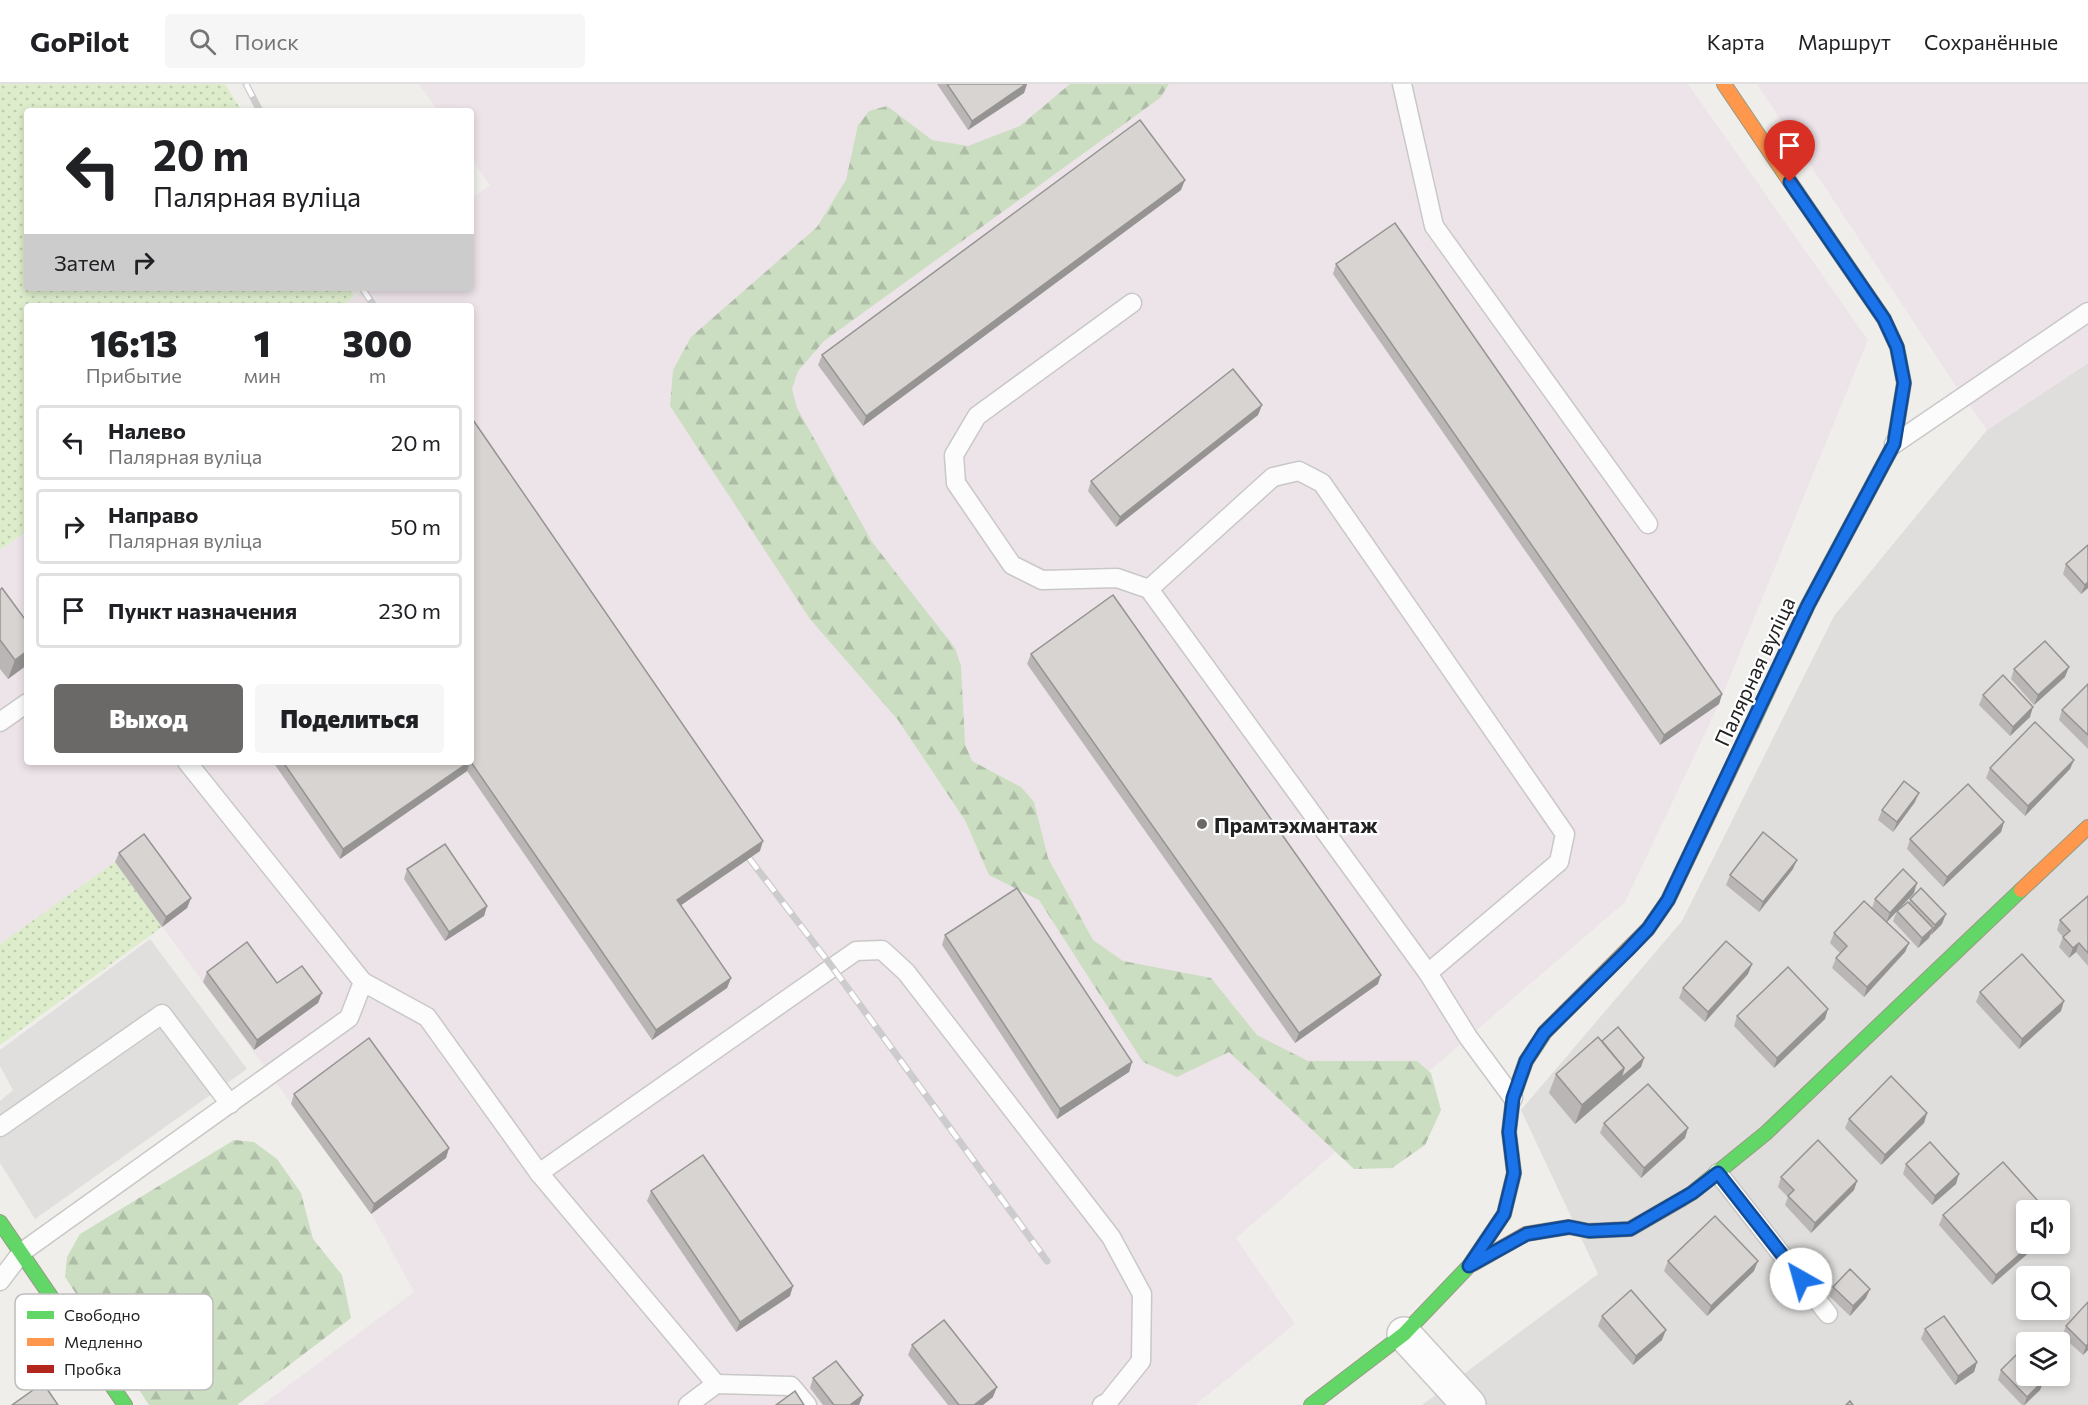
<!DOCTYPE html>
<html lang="ru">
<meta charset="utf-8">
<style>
body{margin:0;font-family:Commissioner,sans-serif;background:#f6f6f6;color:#202124;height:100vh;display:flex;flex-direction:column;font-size:22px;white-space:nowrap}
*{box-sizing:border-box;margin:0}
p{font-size:20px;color:#757577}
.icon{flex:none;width:33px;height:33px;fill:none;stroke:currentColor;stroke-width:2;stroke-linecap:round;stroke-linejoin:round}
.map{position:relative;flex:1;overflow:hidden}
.sheet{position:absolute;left:24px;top:219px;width:450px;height:462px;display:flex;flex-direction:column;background:#fff;border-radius:6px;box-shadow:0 3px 9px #0003}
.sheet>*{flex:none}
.guide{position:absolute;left:24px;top:24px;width:450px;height:183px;border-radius:6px;box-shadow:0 3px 9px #0003;background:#fff;color:#202124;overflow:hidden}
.tools{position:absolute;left:2016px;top:1116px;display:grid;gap:12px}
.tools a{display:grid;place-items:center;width:54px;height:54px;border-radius:6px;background:#fff;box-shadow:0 3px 9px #0003;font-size:30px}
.pin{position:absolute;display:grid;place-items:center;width:51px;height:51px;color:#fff;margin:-62px -26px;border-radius:50% 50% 50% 0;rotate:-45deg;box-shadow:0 0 6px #0007}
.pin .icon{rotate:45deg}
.me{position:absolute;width:66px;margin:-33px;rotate:322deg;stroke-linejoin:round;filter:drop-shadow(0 0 4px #0008)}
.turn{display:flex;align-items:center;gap:21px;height:126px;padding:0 30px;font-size:27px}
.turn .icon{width:78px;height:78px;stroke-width:2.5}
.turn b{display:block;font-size:42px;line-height:51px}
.then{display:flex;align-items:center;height:57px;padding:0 30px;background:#0003;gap:12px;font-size:22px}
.eta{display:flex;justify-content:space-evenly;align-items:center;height:102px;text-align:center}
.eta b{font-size:36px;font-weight:800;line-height:42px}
.primary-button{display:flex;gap:12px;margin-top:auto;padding:12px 30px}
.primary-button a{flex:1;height:69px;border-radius:6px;background:#6a6968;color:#fff;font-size:24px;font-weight:800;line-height:69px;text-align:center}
.primary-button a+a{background:#f6f6f6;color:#202124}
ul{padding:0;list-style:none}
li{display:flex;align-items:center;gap:18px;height:75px;margin:0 12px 9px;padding:0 18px;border:3px solid #e0e0e0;border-radius:6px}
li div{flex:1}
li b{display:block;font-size:22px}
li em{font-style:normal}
header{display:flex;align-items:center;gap:36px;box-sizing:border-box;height:84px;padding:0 30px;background:#fff;border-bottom:2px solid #e0e0e0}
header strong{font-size:28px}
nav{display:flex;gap:33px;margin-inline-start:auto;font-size:21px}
.search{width:420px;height:54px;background:#f6f6f6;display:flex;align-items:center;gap:15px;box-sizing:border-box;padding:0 21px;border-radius:6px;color:#757577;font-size:22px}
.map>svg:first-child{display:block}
.residential{fill:#dfdedc;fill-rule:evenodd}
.industrial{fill:#ede4e9}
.grass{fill:url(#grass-dots)}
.forest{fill:url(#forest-firs)}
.parking{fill:#e0dfde}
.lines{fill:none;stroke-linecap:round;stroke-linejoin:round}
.lane-casing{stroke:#c9c8c7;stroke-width:21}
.street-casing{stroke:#c9c8c7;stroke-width:36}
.fast-casing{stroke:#999a82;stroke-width:16}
.slow-casing{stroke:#999a82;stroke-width:16}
.jam-casing{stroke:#999a82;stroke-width:16}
.lane{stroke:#fdfcfc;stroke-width:18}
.street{stroke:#fdfcfc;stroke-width:33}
.fast{stroke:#63d668;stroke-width:14}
.slow{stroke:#ff974d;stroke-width:14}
.jam{stroke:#b3261e;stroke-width:14}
.rail-casing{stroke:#ccc;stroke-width:7}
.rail{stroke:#fff;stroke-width:4.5;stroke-dasharray:14;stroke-linecap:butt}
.wall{fill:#b9b6b5}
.shaded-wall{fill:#969493}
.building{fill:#d7d4d2;stroke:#969493;stroke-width:1.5}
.route-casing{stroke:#114b97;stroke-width:15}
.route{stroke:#1a73e8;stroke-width:10}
.poi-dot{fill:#6a6968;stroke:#fff;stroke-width:2}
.labels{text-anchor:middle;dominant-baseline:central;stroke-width:4.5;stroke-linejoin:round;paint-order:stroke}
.street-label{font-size:21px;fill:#222;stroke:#fff}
.poi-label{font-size:21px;font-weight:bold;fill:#222;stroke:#fff;text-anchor:start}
.key{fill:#fff;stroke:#bdbdbd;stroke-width:1.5}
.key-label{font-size:16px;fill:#222}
</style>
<header>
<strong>GoPilot</strong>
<div class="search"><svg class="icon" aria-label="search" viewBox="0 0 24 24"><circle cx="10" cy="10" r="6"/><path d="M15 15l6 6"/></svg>Поиск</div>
<nav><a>Карта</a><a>Маршрут</a><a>Сохранённые</a></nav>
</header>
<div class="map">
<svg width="2088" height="1321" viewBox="0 0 2088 1321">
<defs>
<pattern id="grass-dots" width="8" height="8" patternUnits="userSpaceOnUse" patternTransform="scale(1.5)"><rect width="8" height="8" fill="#ddeccb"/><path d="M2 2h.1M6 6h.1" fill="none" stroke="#bdcaae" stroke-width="1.8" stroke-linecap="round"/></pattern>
<pattern id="forest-firs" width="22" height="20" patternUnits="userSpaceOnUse" patternTransform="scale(1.5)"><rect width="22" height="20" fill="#cbdec1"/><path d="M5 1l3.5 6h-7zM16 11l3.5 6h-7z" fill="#aebea6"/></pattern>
</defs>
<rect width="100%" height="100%" fill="#f0eeeb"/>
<path class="residential" d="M2088 279V1321H1422L1598 1190 1521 1026 1682 837 1834 532 1987 346ZM2026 1126H2060V1160H2026ZM2026 1192H2060V1226H2026ZM2026 1258H2060V1292H2026Z"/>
<g class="industrial">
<path d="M419 0H1688L1868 256 1719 620 1625 818 1236 1154 1295 1240 1195 1321H262L414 1208 371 1129 116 779 0 860V466L27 447V678H471V222H341L368 204H471V115L490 101 471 74V27H438Z"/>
<path d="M1757 0H2088V279L1987 346 1963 313Z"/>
</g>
<g class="grass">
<path d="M0 0H225L242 27H27V204H349L354 213 341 222H27V447L0 466Z"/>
<path d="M115 778 162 843 0 961V860Z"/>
</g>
<g class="forest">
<path d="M1070 0H1169L1160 14 824 257 798 287 792 305 797 324 872 458 955 564 961 582 965 660 972 677 1021 703 1034 718 1048 774 1093 856 1123 877 1211 894 1257 951 1308 977H1417L1431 989 1441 1026 1425 1061 1392 1084 1354 1085 1229 968 1177 993 1143 978 1039 816 989 791 965 736 898 636 810 535 670 322 673 286 691 253 817 143 846 96 858 41 869 27 887 22 932 56 968 62 1020 42Z"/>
<path d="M234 1056 254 1058 277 1075 301 1109 313 1155 342 1191 351 1234 237 1321H149L65 1193 67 1173 80 1150Z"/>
</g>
<path class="parking" d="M150 855 247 985 35 1135 0 1079V1017L13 1006 0 982V966Z"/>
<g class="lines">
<defs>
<g id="lane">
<path d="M1402 0 1434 142 1648 440"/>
<path d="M1132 219 977 332 954 371 956 399 1012 481 1042 496 1117 494 1149 505 1428 889 1468 953 1513 1014"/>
<path d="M1894 360 2088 228"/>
<path d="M1149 505 1273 393 1299 387 1322 399 1565 750 1559 778 1428 889"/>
<path d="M0 638 27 619"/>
<path d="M363 898 427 933 539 1089 716 1300 688 1321"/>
<path d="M0 1043 162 930 230 1020"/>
<path d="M539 1089 856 867 882 866 906 888 1111 1153 1142 1210 1141 1277 1108 1318 1102 1321"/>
<path d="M1718 1089 1828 1230"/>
<path d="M0 1197 22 1168 349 934 363 898 187 678"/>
<path d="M716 1300 791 1302 807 1321"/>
</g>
<path id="street" d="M1404 1250 1469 1321"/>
<g id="fast">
<path d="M1752 640 1808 521 1894 360 1904 299 1897 263 1884 235 1797 108"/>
<path d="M1682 1115 1692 1109 1766 1049 2021 806"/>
<path d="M0 1138 125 1321"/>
<path d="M1311 1321 1404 1250 1469 1182 1504 1130 1514 1089 1509 1048 1513 1014 1526 977 1545 948"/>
</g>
<g id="slow">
<path d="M1724 0 1797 108"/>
<path d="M2021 806 2088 743"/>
<path d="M1545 948 1648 845 1668 816 1752 640"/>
</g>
<path id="jam" d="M1473 1180 1526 1150 1569 1143 1589 1147 1630 1145 1682 1115"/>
</defs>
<use href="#lane" class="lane-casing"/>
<use href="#street" class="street-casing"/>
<use href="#fast" class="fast-casing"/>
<use href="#slow" class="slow-casing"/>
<use href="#jam" class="jam-casing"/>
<use href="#lane" class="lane"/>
<use href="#street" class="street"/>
<use href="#fast" class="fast"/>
<use href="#slow" class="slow"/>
<use href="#jam" class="jam"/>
<defs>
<g id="rail">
<path d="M246 0 260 27"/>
<path d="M362 204 374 222"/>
<path d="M749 774 833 884 1047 1177"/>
</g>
</defs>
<use href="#rail" class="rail-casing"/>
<use href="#rail" class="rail"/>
</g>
<g class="wall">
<path d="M937 0H1027L1024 9 968 46Z"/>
<path d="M1181 106 863 342 818 281 822 271Z"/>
<path d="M1336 180 1722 610 1719 620 1660 661 1333 190Z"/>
<path d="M1262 321 1258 331 1116 443 1088 407 1091 397Z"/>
<path d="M2088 461V504L2081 510 2063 490 2066 480Z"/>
<path d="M0 506 27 581 8 595 0 585Z"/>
<path d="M1031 570 1378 900 1295 959 1027 580Z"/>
<path d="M2014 585 2065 593 2034 621 2011 595Z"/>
<path d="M2088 600V665L2059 636 2062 626Z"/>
<path d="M1983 611 2030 633 2010 652 1979 621Z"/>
<path d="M2074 676 2070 685 2025 732 1986 694 1990 684Z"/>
<path d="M273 678H471L760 767 681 821 731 894 727 904 652 956 467 687 340 775Z"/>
<path d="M1915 718 1893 748 1878 736 1882 726Z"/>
<path d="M2004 738 2001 748 1943 803 1907 765 1910 755Z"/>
<path d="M119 769 191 814 187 824 162 843 115 778Z"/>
<path d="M407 785 487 822 484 832 445 857 404 795Z"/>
<path d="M1793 785 1759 828 1726 801 1730 791Z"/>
<path d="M1914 809 1887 838 1909 859 1905 868 1864 913 1832 884 1836 874 1840 869 1830 859 1834 849 1872 824 1875 815Z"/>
<path d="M2088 812V882L2076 868 2069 874 2059 863 2063 853 2057 846 2060 836Z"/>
<path d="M1910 815 1942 840 1931 851V850L1929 854 1918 864 1893 837 1897 827 1909 819Z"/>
<path d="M945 851 1132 978 1129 988 1057 1035 942 861Z"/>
<path d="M1752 880 1748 890 1705 938 1679 914 1683 904Z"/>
<path d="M207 888 277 899 322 909 318 919 254 966 203 898Z"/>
<path d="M1980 908 2061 927 2019 965 1976 918Z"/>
<path d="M1737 932 1825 935 1774 984 1734 942Z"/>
<path d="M1602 957 1644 974 1641 983 1575 1040 1549 1009 1556 990Z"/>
<path d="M294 1010 449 1064 446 1074 371 1130 291 1020Z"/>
<path d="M1927 1029 1924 1039 1881 1081 1845 1044 1849 1035Z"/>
<path d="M1604 1039 1685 1054 1641 1094 1600 1049Z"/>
<path d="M1906 1080 1956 1100 1932 1121 1903 1090Z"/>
<path d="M1781 1093 1857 1097 1854 1106 1811 1149 1785 1121 1788 1113 1778 1103Z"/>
<path d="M651 1107 790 1212 736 1248 647 1117Z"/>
<path d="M2046 1126 1992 1201 1939 1141 1943 1131Z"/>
<path d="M1668 1177 1754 1187 1707 1232 1664 1187Z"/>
<path d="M1833 1203 1866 1214 1850 1232 1829 1212Z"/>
<path d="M2088 1218V1266L2083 1271 2062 1252 2066 1242Z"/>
<path d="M1602 1232 1662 1256 1633 1281 1598 1242Z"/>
<path d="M1925 1245 1977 1278 1974 1288 1955 1301 1921 1255Z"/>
<path d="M912 1261 993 1313 983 1321H948L908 1271Z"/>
<path d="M2001 1286 2044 1296 2040 1306 2025 1321H2022L1998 1296Z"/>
<path d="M813 1294 863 1311 859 1321H823L810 1304Z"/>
</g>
<g class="shaded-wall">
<path d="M1026 0H1027L1024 9 968 46 972 37Z"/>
<path d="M1185 96 1181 106 863 342 866 332Z"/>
<path d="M1262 321 1258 331 1116 443 1120 433Z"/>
<path d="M2088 498V504L2081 510 2085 501Z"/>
<path d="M27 567V581L8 595 15 576Z"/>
<path d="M2069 583 2065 593 2034 621 2038 611Z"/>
<path d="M1722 610 1719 620 1660 661 1664 651Z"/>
<path d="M2033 623 2030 633 2010 652 2013 643Z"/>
<path d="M2074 676 2070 685 2025 732 2028 722Z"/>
<path d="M469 678H470L467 687 340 775 343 765Z"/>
<path d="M1919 709 1915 718 1893 748 1897 738Z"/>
<path d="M2004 738 2001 748 1943 803 1947 793Z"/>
<path d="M763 757 760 767 674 826 677 816Z"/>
<path d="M1797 776 1793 785 1759 828 1763 818Z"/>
<path d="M1917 799 1914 809 1886 839 1890 829Z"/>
<path d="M191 814 187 824 162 843 166 833Z"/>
<path d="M487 822 484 832 445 857 449 848Z"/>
<path d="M1946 830 1942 840 1931 851 1935 841Z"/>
<path d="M1933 844 1929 854 1918 864 1922 854Z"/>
<path d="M1909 859 1905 868 1864 913 1867 903Z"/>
<path d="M2079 859 2076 868 2069 874 2073 864Z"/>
<path d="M1752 880 1748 890 1705 938 1708 928Z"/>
<path d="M1381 891 1378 900 1295 959 1299 949Z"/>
<path d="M731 894 727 904 652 956 656 946Z"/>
<path d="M322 909 318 919 254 966 257 956Z"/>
<path d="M2064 917 2061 927 2019 965 2022 955Z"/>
<path d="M1828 925 1825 935 1774 984 1777 974Z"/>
<path d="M1644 974 1641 983 1575 1040 1582 1021 1624 984Z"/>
<path d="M1132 978 1129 988 1057 1035 1060 1025Z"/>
<path d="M1927 1029 1924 1039 1881 1081 1885 1071Z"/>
<path d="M1688 1044 1685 1054 1641 1094 1644 1084Z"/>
<path d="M449 1064 446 1074 371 1130 374 1120Z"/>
<path d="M1959 1090 1956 1100 1932 1121 1935 1112Z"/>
<path d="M1857 1097 1854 1106 1811 1149 1815 1139Z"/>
<path d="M2031 1160H2039L1992 1201 1996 1191Z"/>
<path d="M1758 1177 1754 1187 1707 1232 1711 1222Z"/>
<path d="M793 1202 790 1212 736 1248 740 1238Z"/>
<path d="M1870 1205 1866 1214 1850 1232 1853 1222Z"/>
<path d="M1666 1246 1662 1256 1633 1281 1636 1272Z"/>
<path d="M2088 1260V1266L2083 1271 2086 1262Z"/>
<path d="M1977 1278 1974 1288 1955 1301 1958 1292Z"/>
<path d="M2044 1296 2040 1306 2024 1321 2027 1313Z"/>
<path d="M997 1303 993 1313 983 1321H974Z"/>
<path d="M863 1311 859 1321H850Z"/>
</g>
<g class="building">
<path d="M947 0H1026L972 37Z"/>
<path d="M1140 36 1185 96 866 332 822 271Z"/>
<path d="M1395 139 1722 610 1664 651 1336 180Z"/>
<path d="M1233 285 1262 321 1120 433 1091 397Z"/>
<path d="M471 333 763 757 677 816 731 894 656 946 471 678Z"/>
<path d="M2088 461V498L2085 501 2066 480Z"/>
<path d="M2 504 27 538V567L15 576 0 556V506Z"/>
<path d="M1113 511 1381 891 1299 949 1031 570Z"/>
<path d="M2045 557 2069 583 2038 611 2014 585Z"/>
<path d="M2003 591 2033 623 2013 643 1983 611Z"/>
<path d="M2088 600V651L2062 626Z"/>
<path d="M2035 638 2074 676 2028 722 1990 684Z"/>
<path d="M283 678H469L343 765Z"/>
<path d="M1904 697 1919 709 1897 738 1882 726Z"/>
<path d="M1968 700 2004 738 1947 793 1910 755Z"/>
<path d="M1763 748 1797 776 1763 818 1730 791Z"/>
<path d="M144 750 191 814 166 833 119 769Z"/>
<path d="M445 760 487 822 449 848 407 785Z"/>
<path d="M1903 785 1917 799 1890 829 1875 815Z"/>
<path d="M1017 804 1132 978 1060 1025 945 851Z"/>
<path d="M1921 804 1946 830 1935 841 1910 815Z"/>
<path d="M2088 812V869L2079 859 2073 864 2063 853 2070 847 2060 836Z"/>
<path d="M1864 817 1909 859 1867 903 1836 874 1847 862 1834 849Z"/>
<path d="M1908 818 1933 844 1922 854 1897 827Z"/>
<path d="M1726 857 1752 880 1708 928 1683 904Z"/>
<path d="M247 858 277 899 302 882 322 909 257 956 207 888Z"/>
<path d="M2022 870 2064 917 2022 955 1980 908Z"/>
<path d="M1788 883 1828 925 1777 974 1737 932Z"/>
<path d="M1618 943 1644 974 1621 994 1624 984 1602 957Z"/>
<path d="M1598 953 1624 984 1582 1021 1556 990Z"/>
<path d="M369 954 449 1064 374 1120 294 1010Z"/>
<path d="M1891 992 1927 1029 1885 1071 1849 1035Z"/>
<path d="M1648 1000 1688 1044 1644 1084 1604 1039Z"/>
<path d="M1818 1056 1857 1097 1815 1139 1788 1112 1794 1106 1781 1093Z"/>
<path d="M1930 1058 1959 1090 1935 1112 1906 1080Z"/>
<path d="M703 1071 793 1202 740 1238 651 1107Z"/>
<path d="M2003 1078 2046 1126H2026V1160H2031L1996 1191 1943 1131Z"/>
<path d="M1715 1132 1758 1177 1711 1222 1668 1177Z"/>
<path d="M1850 1185 1870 1205 1853 1222 1833 1203Z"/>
<path d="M1631 1206 1666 1246 1636 1272 1602 1232Z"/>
<path d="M2088 1218V1260L2086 1262 2066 1242Z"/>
<path d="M1944 1232 1977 1278 1958 1292 1925 1245Z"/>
<path d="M944 1236 997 1303 974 1321H959L912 1261Z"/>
<path d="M2018 1269 2026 1278V1292H2039L2044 1296 2027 1313 2001 1286Z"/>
<path d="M836 1277 863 1311 850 1321H834L813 1294Z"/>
<path d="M43 1299 58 1321H12Z"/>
<path d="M795 1307 804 1321H776Z"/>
<path d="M1850 1317 1853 1321H1846Z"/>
</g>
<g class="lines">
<defs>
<path id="route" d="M1790 98 1884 235 1897 263 1904 299 1894 360 1808 521 1668 816 1648 845 1627 867 1544 949 1526 977 1513 1014 1509 1048 1514 1089 1504 1130 1469 1182 1527 1150 1569 1143 1589 1147 1630 1145 1692 1109 1718 1089 1801 1195"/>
</defs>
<use href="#route" class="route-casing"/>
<use href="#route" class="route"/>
</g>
<circle class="poi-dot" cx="1202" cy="740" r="6"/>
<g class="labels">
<g class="street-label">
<text transform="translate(1754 587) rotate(-65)">Палярная вуліца</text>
</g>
<g class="poi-label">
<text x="1214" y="740">Прамтэхмантаж</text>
</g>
</g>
<rect x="15" y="1210" width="198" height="96" rx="9" class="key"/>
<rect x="27" y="1227" width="27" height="8" fill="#63d668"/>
<rect x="27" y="1254" width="27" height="8" fill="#ff974d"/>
<rect x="27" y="1281" width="27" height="8" fill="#b3261e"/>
<g class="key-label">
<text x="64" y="1237">Свободно</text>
<text x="64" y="1264">Медленно</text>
<text x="64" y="1291">Пробка</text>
</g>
</svg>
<div class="tools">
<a><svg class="icon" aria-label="sound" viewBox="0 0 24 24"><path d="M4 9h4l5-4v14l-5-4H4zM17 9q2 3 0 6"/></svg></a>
<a><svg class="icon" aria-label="search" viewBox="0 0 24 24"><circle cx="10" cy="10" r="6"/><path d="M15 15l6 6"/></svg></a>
<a><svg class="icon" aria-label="layers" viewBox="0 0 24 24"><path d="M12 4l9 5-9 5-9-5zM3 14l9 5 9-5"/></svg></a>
</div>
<div class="pin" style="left:1790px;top:98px;background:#d93025"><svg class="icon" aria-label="arrive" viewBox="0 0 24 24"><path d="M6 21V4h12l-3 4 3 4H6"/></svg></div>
<svg class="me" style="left:1801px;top:1195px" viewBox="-20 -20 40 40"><circle r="19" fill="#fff"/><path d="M0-13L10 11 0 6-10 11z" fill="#1a73e8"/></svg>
<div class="guide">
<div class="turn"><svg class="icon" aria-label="left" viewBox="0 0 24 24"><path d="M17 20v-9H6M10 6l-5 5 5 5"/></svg><div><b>20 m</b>Палярная вуліца</div></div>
<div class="then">Затем<svg class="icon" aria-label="right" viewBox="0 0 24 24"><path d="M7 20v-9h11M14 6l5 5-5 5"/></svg></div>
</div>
<section class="sheet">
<div class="eta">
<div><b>16:13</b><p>Прибытие</p></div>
<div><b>1</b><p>мин</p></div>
<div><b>300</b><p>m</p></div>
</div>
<ul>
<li><svg class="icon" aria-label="left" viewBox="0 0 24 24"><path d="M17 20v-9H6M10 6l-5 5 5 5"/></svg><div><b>Налево</b><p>Палярная вуліца</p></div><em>20 m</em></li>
<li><svg class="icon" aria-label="right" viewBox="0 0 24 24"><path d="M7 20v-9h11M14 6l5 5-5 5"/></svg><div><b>Направо</b><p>Палярная вуліца</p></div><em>50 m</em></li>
<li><svg class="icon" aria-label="arrive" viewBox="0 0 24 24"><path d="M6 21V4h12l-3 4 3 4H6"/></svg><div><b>Пункт назначения</b></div><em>230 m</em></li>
</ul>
<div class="primary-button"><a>Выход</a><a>Поделиться</a></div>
</section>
</div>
